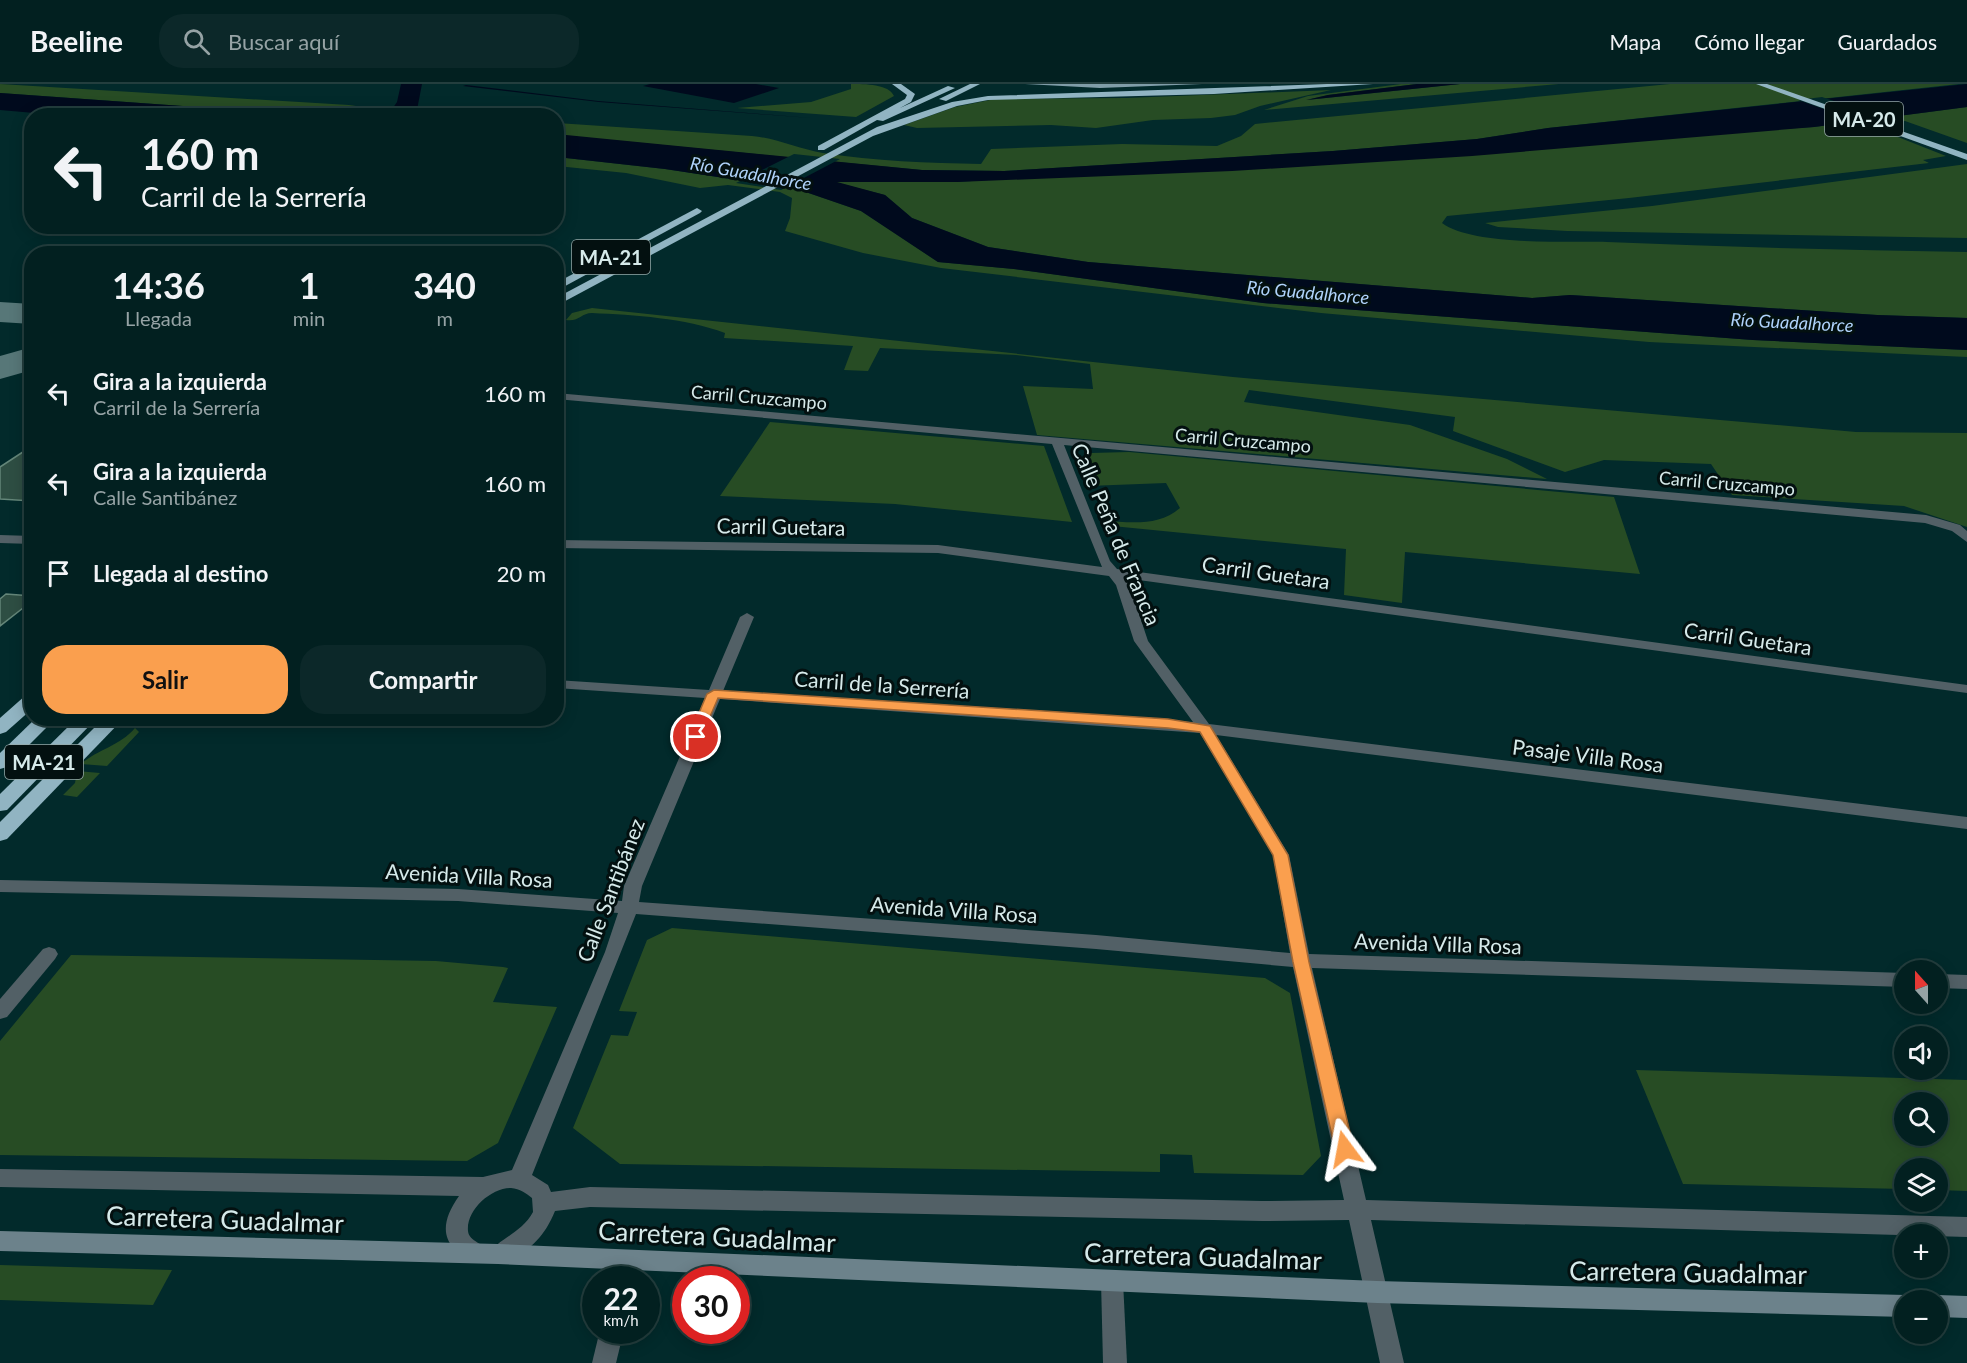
<!DOCTYPE html>
<html lang="es">
<meta charset="utf-8">
<style>
body{margin:0;font-family:Lato,sans-serif;background:#0c2829;color:#f1f3f6;height:100vh;display:flex;flex-direction:column;font-size:22px;white-space:nowrap}
*{box-sizing:border-box;margin:0}
p{font-size:20px;color:#96a3a5}
.icon{flex:none;width:33px;height:33px;fill:none;stroke:currentColor;stroke-width:2;stroke-linecap:round;stroke-linejoin:round}
.map{position:relative;flex:1;overflow:hidden}
.side{position:absolute;left:24px;top:162px;width:540px;height:480px;display:flex;flex-direction:column;background:#022020;border-radius:24px;box-shadow:0 3px 15px #0003,0 0 0 2px #233e3e}
.side>*{flex:none}
.guide{position:absolute;left:24px;top:24px;width:540px;height:126px;border-radius:24px;box-shadow:0 3px 15px #0003,0 0 0 2px #233e3e;background:#022020;color:#f1f3f6;overflow:hidden}
.needle{width:39px;rotate:339deg}
.controls{position:absolute;left:1894px;top:876px;display:grid;gap:12px}
.controls a{display:grid;place-items:center;width:54px;height:54px;border-radius:50%;background:#022020;box-shadow:0 3px 15px #0003,0 0 0 2px #233e3e;font-size:30px}
.speed{position:absolute;left:582px;top:1182px;display:flex;gap:12px;font-size:30px;font-weight:700;text-align:center}
.speed>*{display:grid;place-content:center;width:78px;height:78px;border-radius:50%;background:#022020;box-shadow:0 3px 15px #0003,0 0 0 2px #233e3e;line-height:1}
.speed small{font-size:15px;font-weight:400}
.speed .limit{border:9px solid #d22;background:#fff;color:#111}
.pin{position:absolute;display:grid;place-items:center;width:51px;height:51px;color:#fff;margin:-26px;border:3px solid #fff;border-radius:50%;box-shadow:0 2px 6px #0007}
.me{position:absolute;width:66px;margin:-33px;rotate:347deg;stroke-linejoin:round;filter:drop-shadow(0 0 4px #0008)}
.turn{display:flex;align-items:center;gap:21px;height:126px;padding:0 18px;font-size:27px}
.turn .icon{width:78px;height:78px;stroke-width:2.5}
.turn b{display:block;font-size:42px;line-height:51px}
.eta{display:flex;justify-content:space-evenly;align-items:center;height:102px;text-align:center}
.eta b{font-size:36px;font-weight:700;line-height:42px}
.action{display:flex;gap:12px;margin-top:auto;padding:12px 18px}
.action a{flex:1;height:69px;border-radius:24px;background:#fa9f4e;color:#111;font-size:24px;font-weight:700;line-height:69px;text-align:center}
.action a+a{background:#0c2829;color:#f1f3f6}
ul{padding:0;list-style:none}
li{display:flex;align-items:center;gap:18px;height:90px;padding:0 18px}
li div{flex:1}
li b{display:block;font-size:22px}
li em{font-style:normal}
header{display:flex;align-items:center;gap:36px;box-sizing:border-box;height:84px;padding:0 30px;background:#022020;border-bottom:2px solid #233e3e}
header strong{font-size:28px}
nav{display:flex;gap:33px;margin-inline-start:auto;font-size:21px}
.search{width:420px;height:54px;background:#0c2829;display:flex;align-items:center;gap:15px;box-sizing:border-box;padding:0 21px;border-radius:24px;color:#96a3a5;font-size:22px}
.map>svg:first-child{display:block}
.green{fill:#274c24;fill-rule:evenodd}
.water{fill:#000a1d}
.pier{fill:#022a2b}
.lines{fill:none;stroke-linecap:round;stroke-linejoin:round}
.taxiway{fill:#577778;fill-rule:evenodd}
.building{fill:#2e4e43;stroke:#648679;stroke-width:1.5}
.street{fill:#526066;fill-rule:evenodd}
.secondary{fill:#6c828b;fill-rule:evenodd}
.primary{fill:#809da8;fill-rule:evenodd}
.highway{fill:#91b4c2;fill-rule:evenodd}
.route{fill:#fa9f4e;stroke:#a26733;stroke-width:1.5}
.labels{text-anchor:middle;dominant-baseline:central;stroke-width:6;stroke-linejoin:round;paint-order:stroke}
.far-water-label{font-size:18px;font-style:italic;fill:#afd2fa;stroke:#031010}
.far-street-label{font-size:18px;fill:#d6eaea;stroke:#031010}
.shield{fill:#031010;stroke:#97a9a9;stroke-width:1.5}
.shield-label{font-size:20px;font-weight:bold;fill:#d6eaea}
.street-label{font-size:21px;fill:#d6eaea;stroke:#031010}
.near-street-label{font-size:26px;fill:#d6eaea;stroke:#031010}
</style>
<header>
<strong>Beeline</strong>
<div class="search"><svg class="icon" aria-label="search" viewBox="0 0 24 24"><circle cx="10" cy="10" r="6"/><path d="M15 15l6 6"/></svg>Buscar aquí</div>
<nav><a>Mapa</a><a>Cómo llegar</a><a>Guardados</a></nav>
</header>
<div class="map">
<svg width="1967" height="1279" viewBox="0 0 1967 1279">
<rect width="100%" height="100%" fill="#022a2b"/>
<g class="green">
<path d="M0 0 349 21 391 27 388 31H308L0 9Z"/>
<path d="M851 0C865 0 889 0 894 12L856 33 737 24 811 18 851 5Z"/>
<path d="M1401 0H1417L1328 11 1307 16 1460 0H1559L1264 26 1308 12Z"/>
<path d="M1670 0H1959L1548 44 1477 55 1333 67 1004 87 922 86 557 51V39L752 52C776 54 799 65 823 69 875 77 928 79 981 80L991 65 1122 60 1217 62 1241 52 1255 40Z"/>
<path d="M1331 6 1260 22 1235 31 1211 34 1153 36 1096 44 1051 41 917 44 904 41 955 23 995 15 1126 14Z"/>
<path d="M1967 23V59L1905 37 1870 42 1946 72 1923 76 1929 79 1629 114 1447 132 1442 139C1473 162 1566 157 1607 158 1727 163 1847 166 1967 168V234L1877 231 1571 211 1532 214 1088 178 988 163 912 134 885 111 834 98H957L1814 43Z"/>
<path d="M557 73 665 85 797 105 861 127 938 178 1014 185 1263 219 1753 256 1967 266V273L1649 258 1321 229 941 184 863 169 785 147 790 134 792 114 780 108 728 101 700 104 626 89 557 82Z"/>
<path d="M1967 80V154L1567 147 1498 143 1485 139 1652 122Z"/>
<path d="M592 224 1233 293 1856 348 1967 349V443L1904 422 1732 411 1711 380 1604 376 1565 388 1453 347 1455 333 1249 306 1244 318 1410 341 1507 375 1547 395 1037 351 1023 302 1093 305 1090 280 1016 271 880 264 868 287 844 286 853 262 724 254 725 249C685 234 634 231 592 229 581 229 579 238 566 236L572 229Z"/>
<path d="M770 338 1044 362 1072 438 895 420 720 412Z"/>
<path d="M1129 368 1614 413 1640 490 1405 468 1402 519 1344 511 1346 465 1102 441 1103 437C1131 438 1158 443 1180 424L1166 399 1088 402 1076 379 1091 369Z"/>
<path d="M135 644 139 648 107 682 81 680C98 665 120 662 135 644Z"/>
<path d="M77 687 100 689 77 713 63 711 75 699Z"/>
<path d="M672 844 1265 894 1290 909 1321 1072 1303 1091 1194 1089 1192 1071 1160 1070V1088L620 1080 573 1044 611 951 628 952 637 928 619 927 647 856Z"/>
<path d="M71 871 436 877 503 883 508 884 493 918 557 923 498 1059 467 1077 0 1071V957Z"/>
<path d="M1636 986 1967 996V1107L1938 1106V1084H1905V1105L1683 1100ZM1905 1018H1938V1052H1905Z"/>
<path d="M0 1181 172 1186 153 1221 0 1216Z"/>
</g>
<g class="water">
<path d="M401 0H422L416 31H388L397 18Z"/>
<path d="M650 0H756L779 4 734 19 643 2Z"/>
<path d="M1417 0H1460L1306 16 1328 11Z"/>
<path d="M1967 0V23L1814 43 1472 72 1232 87 957 98H837L885 111 912 134 988 163 1088 178 1532 214 1570 211 1877 231 1967 234V266L1753 256 1263 219 1014 185 938 178 861 127 797 105 665 85 557 73 556 50 922 86 1004 87 1333 67 1477 55 1548 44Z"/>
<path d="M466 1 598 17 811 34 599 18 463 2Z"/>
<path d="M0 9 308 31 69 32 0 26Z"/>
</g>
<g class="pier">
<path d="M1822 13 1891 36 1866 40 1798 16Z"/>
<path d="M794 70 840 75 781 106 736 99Z"/>
</g>
<g class="lines">
<g class="taxiway">
<path d="M0 218 32 220V240L0 238Z"/>
<path d="M32 263V286L0 295V272Z"/>
</g>
</g>
<g class="building">
<path d="M32 362V417L0 415V383Z"/>
<path d="M6 510 32 512V517L0 542V515Z"/>
</g>
<g class="lines">
<g class="street">
<path d="M556 309 1926 431 1960 441 1967 447V458L1952 447 1925 439 1064 361 1110 477 1117 485 1967 601V609L1124 494 1129 500 1148 557 1209 640 1967 733V745L1216 651 1289 771 1309 870 1905 889V903L1312 884 1366 1116 1967 1133V1153L1371 1136 1404 1279H1380L1349 1136 1262 1137 590 1123 555 1127C544 1154 528 1169 501 1179L493 1176 490 1169C496 1156 522 1149 533 1128L532 1114C526 1109 520 1105 511 1104 491 1104 466 1126 468 1147 469 1158 485 1159 489 1169L486 1176 478 1179C442 1165 437 1143 459 1112L0 1103V1085L483 1093 512 1086 605 868 618 829 458 817 0 808V796L458 805 622 817 624 802 705 614 556 604V596L709 606 740 533 747 529 754 533 723 607 1193 638 1134 557 1116 501 1109 492 938 469 556 464V456L938 461 1102 483 1052 360 556 315ZM720 615 1200 649 1273 771 1290 869 1096 851 639 818 642 802ZM636 830 1096 865 1293 883 1344 1116 1262 1117 590 1103 551 1108 548 1101 532 1091Z"/>
<path d="M0 451 32 452V460L0 459Z"/>
<path d="M49 863 55 865 58 870 55 875 7 933 0 935V915L43 865Z"/>
<path d="M1938 890 1967 891V905L1938 904Z"/>
<path d="M631 1167 639 1170 642 1177 638 1196H615L623 1170Z"/>
<path d="M1112 1186 1120 1189 1123 1197 1127 1279H1103L1101 1197 1104 1189Z"/>
<path d="M600 1246H624L616 1279H592Z"/>
</g>
<g class="secondary">
<path d="M0 1147 498 1160 1377 1197 1905 1211 1914 1216H1905V1233L1377 1219 498 1180 0 1167Z"/>
<path d="M1938 1211 1967 1212V1234L1938 1233V1216H1929Z"/>
</g>
<path class="primary" d="M1025 0H1202L1100 4Z"/>
<g class="highway">
<path d="M892 0H901L915 10 911 18 900 24 948 2 955 4 883 37 877 36 824 66H818V62L905 15 907 11Z"/>
<path d="M970 0H980L946 17 939 15Z"/>
<path d="M1327 0H1373L1214 10 988 16 957 22 873 52 556 222V214L877 43 952 18 988 12Z"/>
<path d="M1756 0H1767L1967 70V76Z"/>
<path d="M697 124 702 127 700 129 556 207V199Z"/>
<path d="M32 610V625L6 648 0 650V634L26 611Z"/>
<path d="M36 634H56L7 683 0 685V669Z"/>
<path d="M77 634H97L7 726 0 727V710Z"/>
<path d="M104 634H124L7 755 0 757V738Z"/>
</g>
</g>
<path class="route" d="M714 606 1168 635 1210 642 1288 771 1309 878 1354 1065 1352 1071 1345 1073 1338 1071 1335 1065 1293 878 1273 771 1200 648 1168 644 718 614 700 656H691L689 653 707 610Z"/>
<g class="labels">
<g class="far-water-label">
<text transform="translate(751 89) rotate(10)">Río Guadalhorce</text>
<text transform="translate(1308 208) rotate(5)">Río Guadalhorce</text>
<text transform="translate(1792 238) rotate(3)">Río Guadalhorce</text>
</g>
<g class="far-street-label">
<text transform="translate(759 313) rotate(5)">Carril Cruzcampo</text>
<text transform="translate(1243 356) rotate(5)">Carril Cruzcampo</text>
<text transform="translate(1727 399) rotate(5)">Carril Cruzcampo</text>
</g>
<g class="shield">
<rect x="1825" y="18" width="78" height="34" rx="4.5"/>
<rect x="572" y="156" width="78" height="34" rx="4.5"/>
<rect x="5" y="661" width="78" height="34" rx="4.5"/>
</g>
<g class="shield-label">
<text x="1864" y="35">MA-20</text>
<text x="611" y="173">MA-21</text>
<text x="44" y="678">MA-21</text>
</g>
<g class="street-label">
<text transform="translate(781 442) rotate(1)">Carril Guetara</text>
<text transform="translate(1117 450) rotate(67)">Calle Peña de Francia</text>
<text transform="translate(1266 488) rotate(8)">Carril Guetara</text>
<text transform="translate(1748 554) rotate(8)">Carril Guetara</text>
<text transform="translate(882 600) rotate(4)">Carril de la Serrería</text>
<text transform="translate(1588 671) rotate(7)">Pasaje Villa Rosa</text>
<text transform="translate(469 791) rotate(3)">Avenida Villa Rosa</text>
<text transform="translate(610 806) rotate(-69)">Calle Santibánez</text>
<text transform="translate(954 825) rotate(4)">Avenida Villa Rosa</text>
<text transform="translate(1438 859) rotate(2)">Avenida Villa Rosa</text>
</g>
<g class="near-street-label">
<text transform="translate(225 1135) rotate(2)">Carretera Guadalmar</text>
<text transform="translate(717 1152) rotate(3)">Carretera Guadalmar</text>
<text transform="translate(1203 1172) rotate(2)">Carretera Guadalmar</text>
<text transform="translate(1688 1188) rotate(1)">Carretera Guadalmar</text>
</g>
</g>
</svg>
<div class="controls">
<a><svg class="needle" viewBox="-14 -14 28 28"><path d="M0-13l5 13h-10z" fill="#e53935"/><path d="M0 13l5-13h-10z" fill="#96a3a5"/></svg></a>
<a><svg class="icon" aria-label="sound" viewBox="0 0 24 24"><path d="M4 9h4l5-4v14l-5-4H4zM17 9q2 3 0 6"/></svg></a>
<a><svg class="icon" aria-label="search" viewBox="0 0 24 24"><circle cx="10" cy="10" r="6"/><path d="M15 15l6 6"/></svg></a>
<a><svg class="icon" aria-label="layers" viewBox="0 0 24 24"><path d="M12 4l9 5-9 5-9-5zM3 14l9 5 9-5"/></svg></a>
<a>+</a>
<a>−</a>
</div>
<div class="speed"><div>22<small>km/h</small></div><div class="limit">30</div></div>
<div class="pin" style="left:696px;top:653px;background:#d93025"><svg class="icon" aria-label="arrive" viewBox="0 0 24 24"><path d="M6 21V4h12l-3 4 3 4H6"/></svg></div>
<svg class="me" style="left:1345px;top:1065px" viewBox="-20 -20 40 40"><path d="M0-17L14 15 0 8-14 15z" fill="#fa9f4e" stroke="#fff" stroke-width="4"/></svg>
<div class="guide">
<div class="turn"><svg class="icon" aria-label="left" viewBox="0 0 24 24"><path d="M17 20v-9H6M10 6l-5 5 5 5"/></svg><div><b>160 m</b>Carril de la Serrería</div></div>
</div>
<section class="side">
<div class="eta">
<div><b>14:36</b><p>Llegada</p></div>
<div><b>1</b><p>min</p></div>
<div><b>340</b><p>m</p></div>
</div>
<ul>
<li><svg class="icon" aria-label="left" viewBox="0 0 24 24"><path d="M17 20v-9H6M10 6l-5 5 5 5"/></svg><div><b>Gira a la izquierda</b><p>Carril de la Serrería</p></div><em>160 m</em></li>
<li><svg class="icon" aria-label="left" viewBox="0 0 24 24"><path d="M17 20v-9H6M10 6l-5 5 5 5"/></svg><div><b>Gira a la izquierda</b><p>Calle Santibánez</p></div><em>160 m</em></li>
<li><svg class="icon" aria-label="arrive" viewBox="0 0 24 24"><path d="M6 21V4h12l-3 4 3 4H6"/></svg><div><b>Llegada al destino</b></div><em>20 m</em></li>
</ul>
<div class="action"><a>Salir</a><a>Compartir</a></div>
</section>
</div>
